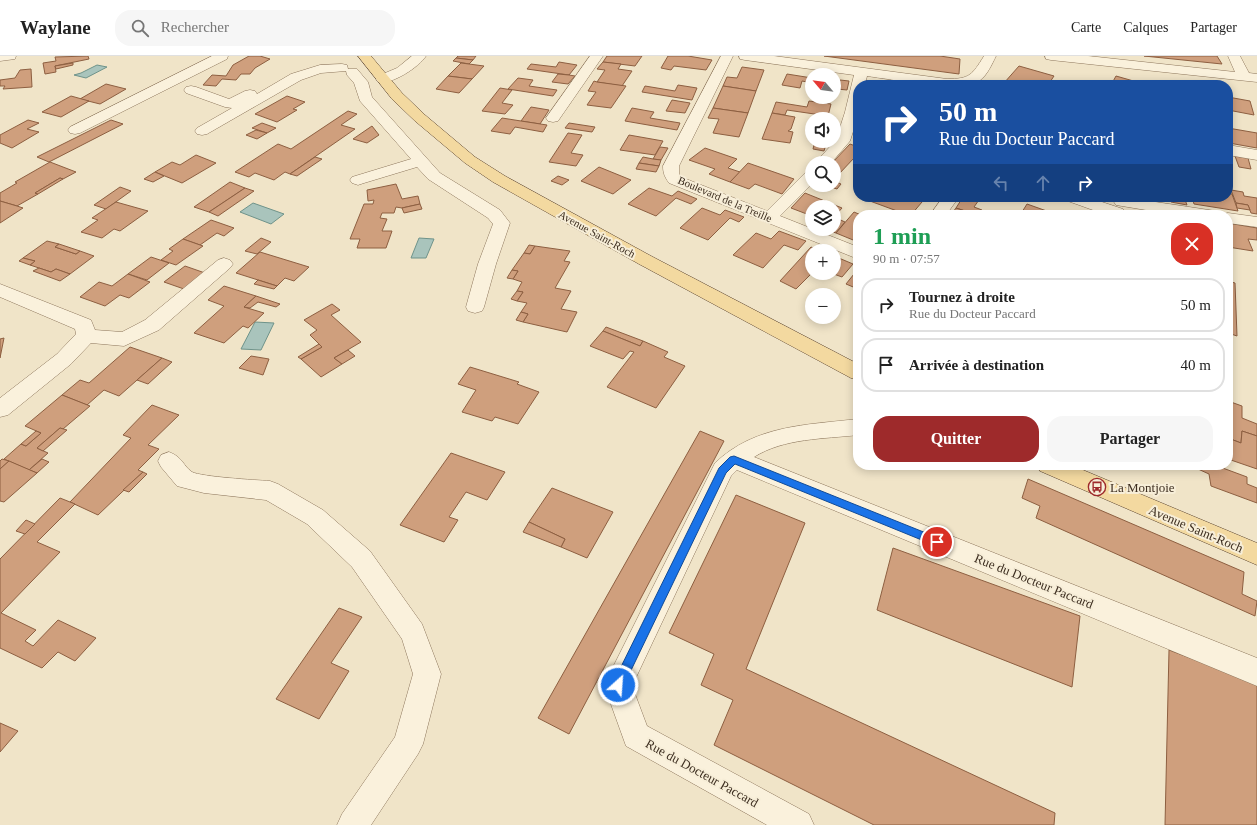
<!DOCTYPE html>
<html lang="fr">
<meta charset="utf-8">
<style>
body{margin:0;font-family:"Times New Roman",serif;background:#f6f6f6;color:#222;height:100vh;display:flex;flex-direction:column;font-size:15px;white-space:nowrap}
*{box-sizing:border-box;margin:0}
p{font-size:13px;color:#767676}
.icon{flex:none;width:22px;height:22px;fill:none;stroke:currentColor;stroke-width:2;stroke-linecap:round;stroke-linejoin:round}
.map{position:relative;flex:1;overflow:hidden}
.sheet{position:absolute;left:853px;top:154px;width:380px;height:260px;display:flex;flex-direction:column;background:#fff;border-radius:16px;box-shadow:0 2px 10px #0003}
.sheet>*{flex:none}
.hud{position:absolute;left:853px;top:24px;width:380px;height:122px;border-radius:16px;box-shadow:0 2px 10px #0003;background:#1a4fa0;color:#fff;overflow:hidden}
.needle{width:26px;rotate:299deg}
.fabs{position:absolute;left:805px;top:12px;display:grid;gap:8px}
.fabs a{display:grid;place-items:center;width:36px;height:36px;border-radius:50%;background:#fff;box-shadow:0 2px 10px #0003;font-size:20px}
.pin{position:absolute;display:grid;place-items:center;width:34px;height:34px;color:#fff;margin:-17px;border:2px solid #fff;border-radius:50%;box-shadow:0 1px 4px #0007}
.me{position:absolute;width:44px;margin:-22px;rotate:26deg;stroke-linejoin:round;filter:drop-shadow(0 0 3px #0008)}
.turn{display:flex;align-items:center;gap:14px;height:84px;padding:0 20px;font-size:18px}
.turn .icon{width:52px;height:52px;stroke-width:2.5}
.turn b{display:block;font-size:28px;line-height:34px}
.lanes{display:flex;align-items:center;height:38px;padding:0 20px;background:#0003;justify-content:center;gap:20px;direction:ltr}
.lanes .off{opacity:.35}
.round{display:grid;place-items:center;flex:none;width:42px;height:42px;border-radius:16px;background:#f6f6f6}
.headline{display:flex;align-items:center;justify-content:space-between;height:68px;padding:0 20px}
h1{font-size:24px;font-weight:700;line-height:30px;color:#1e9e55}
.button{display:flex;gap:8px;margin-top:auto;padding:8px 20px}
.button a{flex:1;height:46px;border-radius:16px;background:#9e2a2b;color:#fff;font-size:16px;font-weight:700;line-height:46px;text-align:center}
.button a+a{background:#f6f6f6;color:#222}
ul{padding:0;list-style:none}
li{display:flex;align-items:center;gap:12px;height:54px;margin:0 8px 6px;padding:0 12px;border:2px solid #e0e0e0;border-radius:16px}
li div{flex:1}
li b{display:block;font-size:15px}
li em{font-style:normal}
header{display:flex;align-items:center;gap:24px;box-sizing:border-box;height:56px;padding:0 20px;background:#fff;border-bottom:1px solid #e0e0e0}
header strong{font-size:19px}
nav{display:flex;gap:22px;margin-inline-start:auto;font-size:14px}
.search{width:280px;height:36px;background:#f6f6f6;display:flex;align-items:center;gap:10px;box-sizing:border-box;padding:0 14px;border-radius:16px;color:#767676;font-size:15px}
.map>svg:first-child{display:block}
.water{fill:#a9c4bc;stroke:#6f938a}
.building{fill:#cf9f7d;stroke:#8d5f41}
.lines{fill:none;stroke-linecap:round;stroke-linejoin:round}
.minor-casing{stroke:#8d765c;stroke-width:1}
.major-casing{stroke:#5b4430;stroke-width:1}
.minor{fill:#faf1dc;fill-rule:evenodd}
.major{fill:#f3d9a0;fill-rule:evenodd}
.route{fill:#1a73e8;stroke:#114b97}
.labels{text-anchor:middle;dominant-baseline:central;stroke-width:4;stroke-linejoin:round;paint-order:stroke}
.far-street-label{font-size:11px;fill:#3d2e20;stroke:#f7eed8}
.poi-label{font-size:13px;fill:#3d2e20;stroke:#f7eed8;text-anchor:start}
.street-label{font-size:13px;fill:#3d2e20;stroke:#f7eed8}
</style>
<header>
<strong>Waylane</strong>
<div class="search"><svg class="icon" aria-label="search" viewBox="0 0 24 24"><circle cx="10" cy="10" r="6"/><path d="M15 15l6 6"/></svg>Rechercher</div>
<nav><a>Carte</a><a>Calques</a><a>Partager</a></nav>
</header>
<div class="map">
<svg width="1257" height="769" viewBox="0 0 1257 769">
<rect width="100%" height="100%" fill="#f0e4c8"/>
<g class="water">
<path d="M97 9 107 11 86 22 74 19 81 17Z"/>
<path d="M253 147 284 158 271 168 240 156Z"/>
<path d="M419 182 434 183 426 202H411Z"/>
<path d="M255 266 274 267 261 294 241 293Z"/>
</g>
<g class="building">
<path d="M88 0 89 3 55 10 56 16 45 18 43 7 56 5 55 1Z"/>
<path d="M249 0H260L270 3 255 12 250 18H241L236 24 222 23 216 30 203 29 212 19 226 20 233 9Z"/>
<path d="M458 0H476L473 4 456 2Z"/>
<path d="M607 0H642L635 10 603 6Z"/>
<path d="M668 0H688L712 4 706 14 674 10 671 14 661 12Z"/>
<path d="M824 0H940L960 3 959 18Z"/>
<path d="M1144 0H1217L1222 8Z"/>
<path d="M456 2 473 4 469 8 453 5Z"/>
<path d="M559 6 577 9 569 19 527 13 531 8 556 11Z"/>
<path d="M603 6 621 8 618 13 632 15 622 30 597 26 605 14 597 13Z"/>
<path d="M73 7V9L56 13 55 10Z"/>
<path d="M461 7 469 8 484 10 472 23 448 20Z"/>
<path d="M1019 10 1054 20 1048 29H1011L1004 27Z"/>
<path d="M742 11 764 14 756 35 723 30 727 21 737 22Z"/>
<path d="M31 13 32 31 3 33 5 30H0V24L15 22 20 14Z"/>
<path d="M558 18 569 19 575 20 568 28 552 26Z"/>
<path d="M787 18 812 22V27L802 25 800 32 782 29Z"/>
<path d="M448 20 472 23 459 37 436 33Z"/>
<path d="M1116 20 1137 26 1135 29H1111Z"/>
<path d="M518 22 533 24 529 30 557 34 553 40 508 33Z"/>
<path d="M840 24 849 25 847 34 837 33Z"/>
<path d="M863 24 900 29H862Z"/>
<path d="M594 25 597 26 626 30 611 52 587 49 596 36 588 35Z"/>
<path d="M106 28 126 33 100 48 80 43Z"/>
<path d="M678 29 697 32 692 44 642 36 645 30 675 35Z"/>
<path d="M723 30 756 35 748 57 713 52Z"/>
<path d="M500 32 512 34 502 47 513 49 505 58 482 55Z"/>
<path d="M71 40 89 45 61 61 42 56Z"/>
<path d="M287 40 305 46 293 53 297 54 277 66 255 58Z"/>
<path d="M1228 41 1250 45 1254 59 1228 54Z"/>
<path d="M672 44 690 47 685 57 666 55Z"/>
<path d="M809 45 831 48 828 60 787 54 785 59 772 57 776 46 807 51Z"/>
<path d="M531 51 549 54 540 68 521 65Z"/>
<path d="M632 52 654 56 650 62 680 67 677 74 625 65Z"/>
<path d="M713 52 748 57 739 81 713 77 719 63 708 62Z"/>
<path d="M348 55 357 58 341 69 355 73 290 118 285 116 274 124 255 117 249 121 235 116 278 88 291 93Z"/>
<path d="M772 57 795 61 791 73 788 75 793 76 790 87 762 83Z"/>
<path d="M502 62 521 65 547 69 543 76 515 71 510 78 491 75Z"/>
<path d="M28 64 39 67 27 73 39 76 12 92 0 87V79Z"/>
<path d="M111 64 123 68 49 106 37 101Z"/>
<path d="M262 67 276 72 267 77 252 72Z"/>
<path d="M569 67 595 71 592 76 565 72Z"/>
<path d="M372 70 379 79 367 87 353 83Z"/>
<path d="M1228 72 1257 77V92L1229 87Z"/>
<path d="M256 74 267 77 257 83 246 79Z"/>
<path d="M568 77 582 79 571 97 583 99 576 110 549 106Z"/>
<path d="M629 79 663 85 655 99 620 94Z"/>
<path d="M815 85H827L824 95 813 93Z"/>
<path d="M850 88 858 91V104L854 102 839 118 834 116V107H832Z"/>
<path d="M660 91 668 92 661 104 653 103Z"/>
<path d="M705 92 737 103 728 112 740 116 730 126 709 118 715 113 689 104Z"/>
<path d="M196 99 216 107 182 127 155 116 172 106 180 109Z"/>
<path d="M1235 100 1248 102 1251 113 1239 111Z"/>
<path d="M315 101 322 103 297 120 290 118Z"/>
<path d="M643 101 653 103 661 104 659 110 639 107Z"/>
<path d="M50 106 76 116 63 123 60 122 35 137 38 138 17 150 0 145V137L17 127 15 126Z"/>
<path d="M639 107 659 110 656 116 636 113Z"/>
<path d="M748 107 794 123 782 138 755 128 749 133 730 126Z"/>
<path d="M599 111 631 124 613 138 581 125Z"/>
<path d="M155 116 164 120 153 126 144 123Z"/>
<path d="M558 120 569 124 562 129 551 125Z"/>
<path d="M60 122 63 123 38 138 35 137Z"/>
<path d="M834 125 841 128 837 133 825 129H834Z"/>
<path d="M230 126 245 132 209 156 194 151Z"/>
<path d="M396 128 402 143 418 140 420 148 402 152 396 151 394 157H382L380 162 387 163 382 175H392L386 192H357L360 183H350L364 148H373L374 144 368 145 367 134Z"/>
<path d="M120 131 131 135 106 153 94 149Z"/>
<path d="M245 132 254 135 218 160 209 156Z"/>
<path d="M649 132 672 140 678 135 697 143 691 148 676 142 656 160 628 148Z"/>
<path d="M1231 134 1243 136 1244 140 1257 142V158L1251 157 1248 149 1236 147Z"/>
<path d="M805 137 842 152 834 161 845 166 836 177 824 173H834V151H812V160L791 152Z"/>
<path d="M1228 137 1232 138 1238 155 1194 148 1192 141H1228Z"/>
<path d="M859 141H888L896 144 898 141H908L922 146 911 159H908Z"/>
<path d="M963 141H981L974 151 982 154 978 159 956 152Z"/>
<path d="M1170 141H1184L1187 149 1171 146Z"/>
<path d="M0 145 17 150 23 152 0 167Z"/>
<path d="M116 146 148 155 120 175 114 173 102 182 81 176 98 164 92 162Z"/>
<path d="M1236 147 1248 149 1250 154 1237 152Z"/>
<path d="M420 148 422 153 404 157 402 152Z"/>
<path d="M1027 148 1058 159H1032L1022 156Z"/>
<path d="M702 152 720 159 725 154 744 161 739 166 730 162 708 184 680 172Z"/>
<path d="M956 152 977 159H962L953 156Z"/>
<path d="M854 156 861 159H858V186L836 177Z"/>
<path d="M211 164 234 172 224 180 217 177 200 189 183 183Z"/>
<path d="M1228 167 1257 172V184L1248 183 1253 195 1228 191Z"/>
<path d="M779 175 806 185 798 194 784 189 763 212 733 199 756 177 771 183Z"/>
<path d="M261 182 271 186 257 198 245 195Z"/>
<path d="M183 183 203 190 176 209 161 204 173 195 169 193Z"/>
<path d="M47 185 59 188 55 191 76 198 80 195 94 200 70 218 56 213 51 216 30 209 35 205 23 202Z"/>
<path d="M59 188 80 195 76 198 55 191Z"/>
<path d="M529 189 535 190 530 198 524 197Z"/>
<path d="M535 190 570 195 564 205 570 206 555 232 571 235 561 253 577 256 567 276 523 266 528 258 521 256 527 247 517 245 523 236 517 235 522 226 513 223 518 215 512 214 524 197 530 198Z"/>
<path d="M811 191 820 195H812V217L796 233 780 225Z"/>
<path d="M260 196 309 211 294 225 285 222 277 230 236 217Z"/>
<path d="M834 200 853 208 842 221 831 217H834Z"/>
<path d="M151 201 169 207 147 224 128 218Z"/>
<path d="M23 202 35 205 30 209 19 205Z"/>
<path d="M185 210 205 217 184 233 164 226Z"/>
<path d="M39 212 51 216 56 213 70 218 60 225 33 215Z"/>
<path d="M858 213V233L846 228Z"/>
<path d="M512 214 518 215 513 223 507 222Z"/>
<path d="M128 218 150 226 129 242 120 239 105 250 80 241 99 226 112 230Z"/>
<path d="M258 224 277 230 274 233 254 228Z"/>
<path d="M1228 225 1235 227 1237 280 1228 277Z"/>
<path d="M224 230 256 240 244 251 264 257 248 272 243 270 224 287 194 277 224 250 208 244Z"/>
<path d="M517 235 523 236 517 245 511 243Z"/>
<path d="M256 240 280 248 276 251 258 246 250 252 244 251Z"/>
<path d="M332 248 340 254 331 259 361 286 334 302 342 308 321 321 301 303 322 291 310 279 317 274 304 264Z"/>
<path d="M521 256 528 258 523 266 516 264Z"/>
<path d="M606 271 643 285 640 290 603 275Z"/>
<path d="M603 275 640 290 643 285 668 296 664 301 685 310 656 352 607 331 634 296 630 295 623 303 590 290Z"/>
<path d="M4 282 0 302V283Z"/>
<path d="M319 288 322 291 301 303 298 301Z"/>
<path d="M130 291 162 302 119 340 104 334 87 349 62 339 80 324 89 327Z"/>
<path d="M348 294 355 300 342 308 334 302Z"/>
<path d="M251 300 269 303 263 319 239 312Z"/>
<path d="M162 302 172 306 148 328 137 324Z"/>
<path d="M470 311 519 326 517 328 539 336 518 368 495 361 492 365 462 356 476 334 458 328Z"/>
<path d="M62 339 90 350 63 373 60 372 37 392 48 397 29 414 4 403 21 388 26 390 41 377 25 370Z"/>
<path d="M1228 345 1242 350V362L1257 368V380L1242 375 1241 387 1228 382Z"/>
<path d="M152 349 179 359 148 389 159 393 138 414 143 416 98 459 70 446 131 382 123 379Z"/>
<path d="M60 372 67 374 43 395 37 392Z"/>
<path d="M36 375 41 377 26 390 21 388Z"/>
<path d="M700 375 724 385 569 678 538 662Z"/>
<path d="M1242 375 1257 380V413L1228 403V382L1241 387Z"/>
<path d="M451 397 505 416 487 444 466 436 449 461 458 464 444 486 400 469Z"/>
<path d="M2 403 9 405 0 413V405Z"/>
<path d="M42 403 49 406 37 417 29 414Z"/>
<path d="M9 405 37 417 4 446 0 445V413Z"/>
<path d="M1199 409H1221L1220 411 1247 421V428L1257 432V447L1211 430 1209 418 1198 413Z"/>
<path d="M143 416 147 418 129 436 123 434Z"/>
<path d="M1028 423 1244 516 1242 538 1257 545 1255 560 1036 462 1040 450 1022 442Z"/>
<path d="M552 432 613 456 587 502 561 491 565 483 529 466Z"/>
<path d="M736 439 805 467 746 613 1055 757 1054 769H874L714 689 733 644 701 629 714 598 669 577Z"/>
<path d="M60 442 75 448 37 486 60 496 1 557 36 574 25 585 33 590 58 564 96 582 75 605 58 596 42 612 0 592V503Z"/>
<path d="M26 464 35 468 25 478 16 475Z"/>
<path d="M529 466 565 483 561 491 523 476Z"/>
<path d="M893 492 1080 560 1072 631 877 554Z"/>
<path d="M339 552 362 561 331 607 349 615 319 663 276 643Z"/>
<path d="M1169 594 1257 627V769H1165Z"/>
<path d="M0 667 18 675 0 696Z"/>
</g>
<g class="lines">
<defs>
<g id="minor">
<path d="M0 0H16L15 3 0 5Z"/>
<path d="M212 0H228L227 3 80 77 75 78 70 77 68 74 70 71Z"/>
<path d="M412 0H426C419 11 392 29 378 26L376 23 378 20 397 12Z"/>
<path d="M590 0H603L558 65 553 66 548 65 546 62Z"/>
<path d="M721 0H733L679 110V118L681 121 767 155 806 116 812 114V128L780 160 858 191V203L669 127C665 121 663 118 663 110Z"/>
<path d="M739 0H774L947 23C970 23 972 19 984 0H996C992 8 987 20 979 25 964 36 888 23 867 20L865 29H858V60L850 85 831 107H815L836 84 845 56 854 19 745 4 740 3Z"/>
<path d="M1045 0H1088L1235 16 1228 0H1240L1249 17 1257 18V26L1051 4 1046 3Z"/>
<path d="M342 8 347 9 348 13H357L368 26 372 41 440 117 500 154 510 167 496 208 484 251 482 255 475 257 468 255 466 251 478 208 493 168 488 162 428 123 417 111 364 127 358 129 352 127 350 124 352 121 411 103 360 45 354 27 347 19 346 15 321 17 301 24 207 78 202 79 197 78 195 75 197 72 232 52 225 51 186 37 184 34 186 31 191 30 196 31 229 43 245 35 250 34 255 35 257 38 291 18 320 9Z"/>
<path d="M1228 89 1257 94V104L1228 99Z"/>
<path d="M943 141H959L946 159H930Z"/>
<path d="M1063 141H1087L1123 153 1125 157 1124 159H1107L1065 144Z"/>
<path d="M1122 141 1209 154 1215 155 1217 159H1176L1116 149 1114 146 1116 143Z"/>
<path d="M1228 157 1257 161V171L1228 167V159H1222Z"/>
<path d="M224 202 230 204 233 208 230 212 159 274 124 290 91 287 71 308 8 359 0 361V342L57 298 76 278 75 273 0 241V228L91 264 95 274 122 276 145 264 218 204Z"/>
<path d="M858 363V379C824 383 784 382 754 401L1257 602V630L737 414 731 420 632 630 647 670 809 758 814 769H767L626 690 604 629 715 407C755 369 806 369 858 363Z"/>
<path d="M169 396C183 401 183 410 192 416 202 421 255 424 270 425L278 428 323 454 370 495 422 568 441 618 423 688 418 698 371 769H337L342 758 395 681 413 618 402 583 352 511 307 468 266 444 204 437 177 430 161 411 158 405 161 399Z"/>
</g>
<g id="major">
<path d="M358 0H371L402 37 425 59 475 101 505 120 651 200 858 308V324L851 322 639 208 493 126 465 107 415 65 392 43Z"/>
<path d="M1037 409H1071L1257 487V509L1040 415Z"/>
</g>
</defs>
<use href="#minor" class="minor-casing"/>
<use href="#major" class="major-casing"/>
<use href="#minor" class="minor"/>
<use href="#major" class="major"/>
</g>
<path class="route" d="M734 400 941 483 942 486 941 489 937 490 934 489 735 408 726 417 622 633 618 635 614 633 613 629 614 625 719 412 730 401Z"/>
<defs>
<symbol id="bus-ring" viewBox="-11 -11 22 22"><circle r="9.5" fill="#f7eed8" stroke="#9e2a2b" stroke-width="1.5"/><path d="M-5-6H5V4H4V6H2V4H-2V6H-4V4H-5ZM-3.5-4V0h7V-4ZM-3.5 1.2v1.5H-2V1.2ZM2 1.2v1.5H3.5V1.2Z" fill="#9e2a2b"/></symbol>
</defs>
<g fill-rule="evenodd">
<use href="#bus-ring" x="1087" y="421" width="20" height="20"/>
</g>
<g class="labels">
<g class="far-street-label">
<text transform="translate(725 143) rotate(23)">Boulevard de la Treille</text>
<text transform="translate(597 178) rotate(29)">Avenue Saint-Roch</text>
</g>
<g class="poi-label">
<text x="1110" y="431">La Montjoie</text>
</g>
<g class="street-label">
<text transform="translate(1196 473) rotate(23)">Avenue Saint-Roch</text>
<text transform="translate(1034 525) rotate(22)">Rue du Docteur Paccard</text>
<text transform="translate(702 717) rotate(29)">Rue du Docteur Paccard</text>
</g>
</g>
</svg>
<div class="fabs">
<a><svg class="needle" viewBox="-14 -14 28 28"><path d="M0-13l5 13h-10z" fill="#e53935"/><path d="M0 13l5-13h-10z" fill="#767676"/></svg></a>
<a><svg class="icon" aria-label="sound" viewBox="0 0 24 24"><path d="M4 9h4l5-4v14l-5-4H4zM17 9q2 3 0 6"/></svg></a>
<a><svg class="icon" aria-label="search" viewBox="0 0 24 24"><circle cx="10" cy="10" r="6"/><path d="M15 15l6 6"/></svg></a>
<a><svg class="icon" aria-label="layers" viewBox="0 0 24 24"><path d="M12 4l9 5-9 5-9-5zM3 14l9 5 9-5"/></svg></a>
<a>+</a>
<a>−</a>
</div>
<div class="pin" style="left:937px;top:486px;background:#d93025"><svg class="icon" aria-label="arrive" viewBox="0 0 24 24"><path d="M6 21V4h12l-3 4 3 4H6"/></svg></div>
<svg class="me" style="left:618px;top:629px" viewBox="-20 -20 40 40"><circle r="17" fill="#1a73e8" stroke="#fff" stroke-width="3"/><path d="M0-11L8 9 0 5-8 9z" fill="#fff"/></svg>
<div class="hud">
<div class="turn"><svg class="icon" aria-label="right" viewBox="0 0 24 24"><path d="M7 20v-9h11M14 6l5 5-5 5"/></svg><div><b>50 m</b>Rue du Docteur Paccard</div></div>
<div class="lanes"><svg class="icon off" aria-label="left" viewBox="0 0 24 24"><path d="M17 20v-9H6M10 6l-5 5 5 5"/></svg><svg class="icon off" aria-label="ahead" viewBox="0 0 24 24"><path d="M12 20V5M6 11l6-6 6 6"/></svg><svg class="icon" aria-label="right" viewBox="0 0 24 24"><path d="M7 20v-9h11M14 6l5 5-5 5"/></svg></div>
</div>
<section class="sheet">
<div class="headline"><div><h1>1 min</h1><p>90 m · 07:57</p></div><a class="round" style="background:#d93025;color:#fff"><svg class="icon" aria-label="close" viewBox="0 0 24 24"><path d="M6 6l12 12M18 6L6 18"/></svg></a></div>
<ul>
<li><svg class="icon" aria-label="right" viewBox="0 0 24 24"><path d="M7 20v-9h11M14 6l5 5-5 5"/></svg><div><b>Tournez à droite</b><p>Rue du Docteur Paccard</p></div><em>50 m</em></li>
<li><svg class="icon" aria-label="arrive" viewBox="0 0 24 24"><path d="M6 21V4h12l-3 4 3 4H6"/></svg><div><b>Arrivée à destination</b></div><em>40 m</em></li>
</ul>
<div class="button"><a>Quitter</a><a>Partager</a></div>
</section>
</div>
